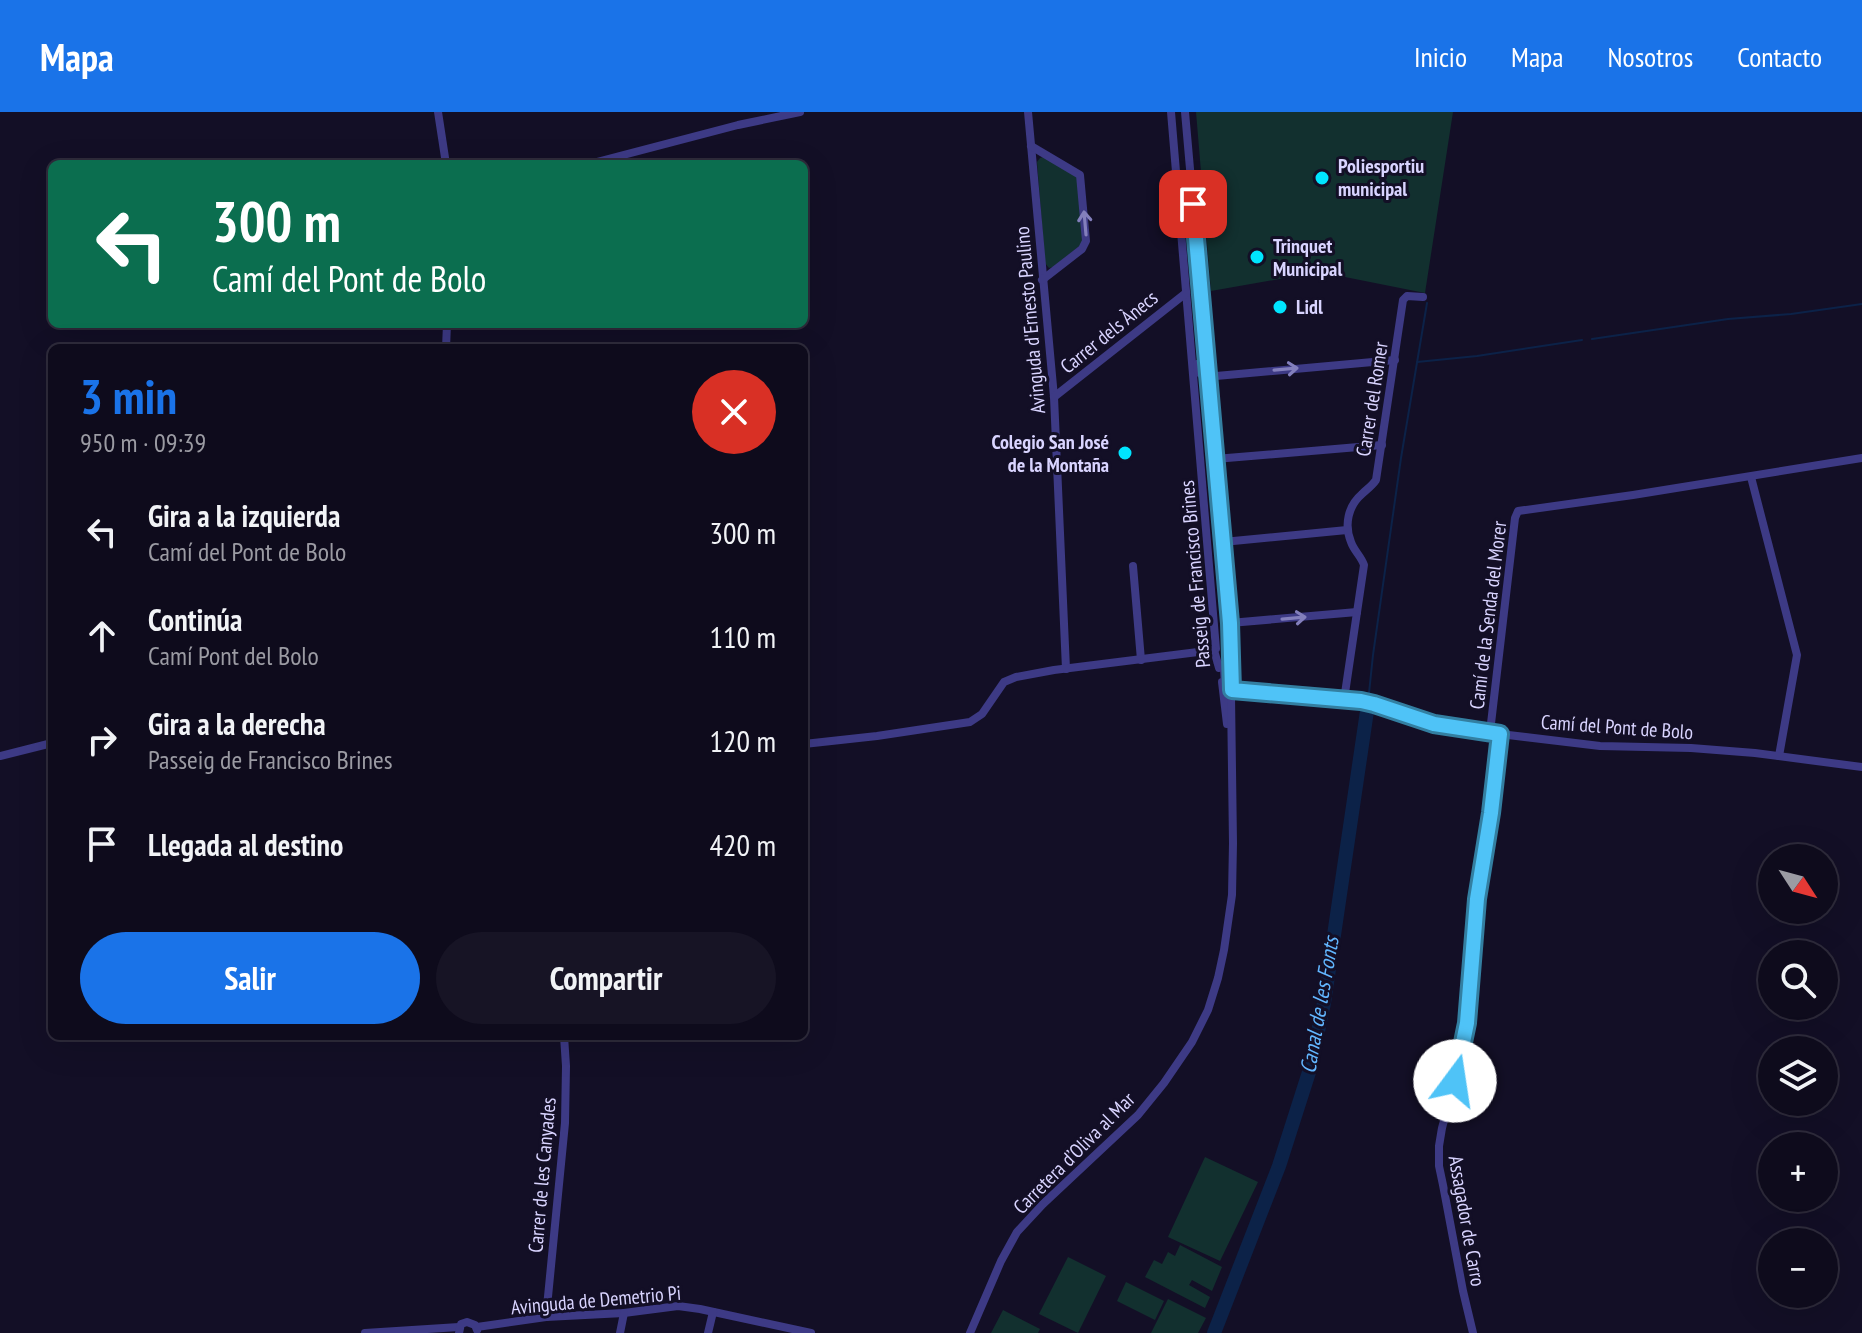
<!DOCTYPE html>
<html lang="es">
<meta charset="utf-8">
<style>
body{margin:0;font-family:"PT Sans Narrow",sans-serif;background:#171425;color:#f1f3f6;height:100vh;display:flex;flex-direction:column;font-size:30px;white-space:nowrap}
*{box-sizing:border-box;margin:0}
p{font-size:26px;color:#9b9ba3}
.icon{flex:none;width:44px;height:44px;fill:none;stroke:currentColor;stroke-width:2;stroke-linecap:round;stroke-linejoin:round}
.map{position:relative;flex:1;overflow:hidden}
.side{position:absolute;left:48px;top:232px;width:760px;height:696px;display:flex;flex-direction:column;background:#0e0b1c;border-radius:12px;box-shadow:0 8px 32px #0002,0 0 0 2px #2e2b3b}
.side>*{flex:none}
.top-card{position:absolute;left:48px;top:48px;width:760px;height:168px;border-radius:12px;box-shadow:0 8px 32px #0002,0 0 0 2px #2e2b3b;background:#0b6e4f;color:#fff;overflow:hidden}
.needle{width:52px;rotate:126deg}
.tools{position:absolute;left:1758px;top:732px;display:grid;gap:16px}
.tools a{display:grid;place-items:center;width:80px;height:80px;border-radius:50%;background:#0e0b1c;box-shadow:0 8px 32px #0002,0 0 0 2px #2e2b3b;font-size:40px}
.pin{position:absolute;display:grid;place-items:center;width:68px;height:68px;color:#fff;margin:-34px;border-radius:16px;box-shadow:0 4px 12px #0006}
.me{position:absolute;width:88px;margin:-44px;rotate:14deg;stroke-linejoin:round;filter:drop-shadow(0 0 6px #0008)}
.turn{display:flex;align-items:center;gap:28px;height:168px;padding:0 32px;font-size:36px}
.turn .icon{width:104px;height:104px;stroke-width:2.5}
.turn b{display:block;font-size:56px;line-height:68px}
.round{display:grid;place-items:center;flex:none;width:84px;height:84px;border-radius:42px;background:#171425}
.headline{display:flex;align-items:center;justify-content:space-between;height:136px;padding:0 32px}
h1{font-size:48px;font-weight:600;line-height:60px;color:#1a73e8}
.primary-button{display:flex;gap:16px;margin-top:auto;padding:16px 32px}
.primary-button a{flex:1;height:92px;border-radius:48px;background:#1a73e8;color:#fff;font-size:32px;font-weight:600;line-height:92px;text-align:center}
.primary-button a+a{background:#171425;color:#f1f3f6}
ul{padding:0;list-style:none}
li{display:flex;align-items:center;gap:24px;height:104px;padding:0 32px}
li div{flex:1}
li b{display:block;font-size:30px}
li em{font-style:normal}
header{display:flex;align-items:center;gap:48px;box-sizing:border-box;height:112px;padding:0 40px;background:#1a73e8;color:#fff}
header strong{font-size:38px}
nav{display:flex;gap:44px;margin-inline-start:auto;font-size:28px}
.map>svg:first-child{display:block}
.green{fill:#12302f}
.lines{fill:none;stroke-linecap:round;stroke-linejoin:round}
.stream{stroke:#0c2248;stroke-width:2}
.river{stroke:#0c2248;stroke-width:14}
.minor{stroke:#3d3a85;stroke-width:8}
.oneway{stroke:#837fbc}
.route-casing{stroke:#337fa1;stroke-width:20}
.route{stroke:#4fc3f7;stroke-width:14}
.poi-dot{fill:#00e5ff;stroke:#130f26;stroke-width:3}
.labels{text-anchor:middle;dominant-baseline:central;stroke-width:6;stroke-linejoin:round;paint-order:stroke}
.poi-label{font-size:20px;font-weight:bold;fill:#d9d4ff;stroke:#130f26;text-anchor:start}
.street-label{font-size:20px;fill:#d9d4ff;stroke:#130f26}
.water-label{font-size:22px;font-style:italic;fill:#62b6ff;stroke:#130f26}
</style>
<header>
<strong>Mapa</strong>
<nav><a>Inicio</a><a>Mapa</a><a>Nosotros</a><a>Contacto</a></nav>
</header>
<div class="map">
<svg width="1862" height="1221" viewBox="0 0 1862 1221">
<rect width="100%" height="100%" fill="#130f26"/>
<g class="green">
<path d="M1196 0H1453L1425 181 1320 160 1211 179Z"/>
<path d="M1043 45 1077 64 1083 131 1053 155 1049 156 1045 151 1037 50 1040 46Z"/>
<path d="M1205 1045 1258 1070 1220 1149 1168 1125Z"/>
<path d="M1180 1133 1222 1155 1212 1179 1192 1168 1189 1173 1210 1185 1205 1196 1145 1165 1154 1148 1162 1152 1168 1140 1175 1144Z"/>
<path d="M1068 1145 1106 1164 1078 1221 1039 1202Z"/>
<path d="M1126 1170 1164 1189 1155 1208 1117 1189Z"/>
<path d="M1168 1187 1206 1206 1198 1221H1151Z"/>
<path d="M1003 1198 1040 1217 1038 1221H991Z"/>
</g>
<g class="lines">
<g class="stream">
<path d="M1592 227 1728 207 1791 202 1862 192"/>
<path d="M1417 250 1477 244 1582 228"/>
<path d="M1369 581 1373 543 1401 346 1427 191"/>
</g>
<path class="river" d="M1214 1221 1279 1054 1310 957 1324 891 1367 599"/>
<g class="minor">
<path d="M438 0 446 52"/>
<path d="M1028 0 1054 285 1066 557"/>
<path d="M1171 0 1216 537 1214 538 1219 556"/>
<path d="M1031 34 1080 63 1086 129 1082 137 1042 168"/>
<path d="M589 52 738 13 800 0"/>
<path d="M446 236 447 212"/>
<path d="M1197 252 1198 260 1205 265 1395 248"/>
<path d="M1054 285 1186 181"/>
<path d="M1215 347 1382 333"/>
<path d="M1751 365 1797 543 1779 644"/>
<path d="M1223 430 1347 418"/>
<path d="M1133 454 1141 548"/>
<path d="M1230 511 1357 500"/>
<path d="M1218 551 1224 557 1225 574 1232 578 1361 589 1374 592 1434 612 1500 622 1600 634 1691 636 1755 641 1862 655"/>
<path d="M1222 570 1227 612"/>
<path d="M1344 588 1364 453C1361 444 1354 439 1351 430 1344 413 1348 394 1362 382 1367 377 1372 374 1376 368L1403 188 1407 184 1423 185"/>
<path d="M1490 620 1515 406 1518 399 1633 383 1862 346"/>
<path d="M804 632 877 624 970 610 982 602 1004 570 1016 565 1054 558 1214 538"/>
<path d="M0 644 52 631"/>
<path d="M546 1205 565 1011 566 954 564 924"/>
<path d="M477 1215 546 1205 624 1201 678 1194 700 1197 811 1221"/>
<path d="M365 1221 459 1215"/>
<path d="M459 1221 461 1212 467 1210 475 1213 477 1218"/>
<path d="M620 1221 624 1201"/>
<path d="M708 1221 713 1200"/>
<path d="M970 1221 1001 1149 1017 1120 1043 1092 1138 1003 1164 971 1192 930 1208 898 1218 866 1224 838 1232 783 1233 731 1230 511 1185 0"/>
<path d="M1473 1221 1463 1179 1443 1073 1439 1054V1034L1442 1016 1462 942 1467 911 1477 787 1491 701 1500 622"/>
</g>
</g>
<defs><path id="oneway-shaft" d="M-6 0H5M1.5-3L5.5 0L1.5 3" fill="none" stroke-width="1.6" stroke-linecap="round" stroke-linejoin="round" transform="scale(2)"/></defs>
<g class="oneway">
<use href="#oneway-shaft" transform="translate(1085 111) rotate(-95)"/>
<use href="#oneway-shaft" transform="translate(1286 257) rotate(-5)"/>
<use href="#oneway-shaft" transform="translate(1294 506) rotate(-5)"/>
</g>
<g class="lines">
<defs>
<path id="route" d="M1193 92 1230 511 1232 578 1361 589 1374 592 1434 612 1500 622 1491 701 1477 787 1467 911 1455 969"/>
</defs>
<use href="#route" class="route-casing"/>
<use href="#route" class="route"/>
</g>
<g class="poi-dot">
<circle cx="1322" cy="66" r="8"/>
<circle cx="1257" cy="145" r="8"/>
<circle cx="1280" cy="195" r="8"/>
<circle cx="1125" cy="341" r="8"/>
</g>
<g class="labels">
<g class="poi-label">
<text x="1338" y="54">Poliesportiu<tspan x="1338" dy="23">municipal</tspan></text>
<text x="1273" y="134">Trinquet<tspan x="1273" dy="23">Municipal</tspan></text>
<text x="1296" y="195">Lidl</text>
<text x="1109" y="330" text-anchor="end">Colegio San José<tspan x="1109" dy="23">de la Montaña</tspan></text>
</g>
<g class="street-label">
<text transform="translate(1030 208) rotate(-95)">Avinguda d'Ernesto Paulino</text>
<text transform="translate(1109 220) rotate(-39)">Carrer dels Ànecs</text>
<text transform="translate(1372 287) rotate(-81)">Carrer del Romer</text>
<text transform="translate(1195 462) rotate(-95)">Passeig de Francisco Brines</text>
<text transform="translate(1488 503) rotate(-83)">Camí de la Senda del Morer</text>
<text transform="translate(1617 615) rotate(4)">Camí del Pont de Bolo</text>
<text transform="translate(1074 1041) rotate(-45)">Carretera d’Oliva al Mar</text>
<text transform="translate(542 1063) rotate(-85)">Carrer de les Canyades</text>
<text transform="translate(1467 1109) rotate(80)">Assagador de Carro</text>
<text transform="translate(596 1188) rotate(-5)">Avinguda de Demetrio Pi</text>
</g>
<g class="water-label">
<text transform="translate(1319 893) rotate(-80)">Canal de les Fonts</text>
</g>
</g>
</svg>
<div class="tools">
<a><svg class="needle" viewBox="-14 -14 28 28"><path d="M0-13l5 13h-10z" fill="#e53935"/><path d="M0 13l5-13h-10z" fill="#9b9ba3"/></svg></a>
<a><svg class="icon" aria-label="search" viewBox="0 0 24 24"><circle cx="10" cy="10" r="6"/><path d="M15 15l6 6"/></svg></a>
<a><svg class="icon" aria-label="layers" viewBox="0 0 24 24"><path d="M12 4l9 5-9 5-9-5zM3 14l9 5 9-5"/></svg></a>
<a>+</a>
<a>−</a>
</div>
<div class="pin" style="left:1193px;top:92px;background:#d93025"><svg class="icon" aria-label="arrive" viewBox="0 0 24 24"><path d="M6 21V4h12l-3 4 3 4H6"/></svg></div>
<svg class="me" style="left:1455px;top:969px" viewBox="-20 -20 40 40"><circle r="19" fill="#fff"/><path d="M0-13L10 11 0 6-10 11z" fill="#4fc3f7"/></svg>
<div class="top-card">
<div class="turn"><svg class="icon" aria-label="left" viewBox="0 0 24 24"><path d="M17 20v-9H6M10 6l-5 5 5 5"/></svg><div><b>300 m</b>Camí del Pont de Bolo</div></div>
</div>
<section class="side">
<div class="headline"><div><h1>3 min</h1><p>950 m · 09:39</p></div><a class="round" style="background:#d93025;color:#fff"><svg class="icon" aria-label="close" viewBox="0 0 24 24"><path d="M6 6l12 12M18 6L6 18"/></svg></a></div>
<ul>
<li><svg class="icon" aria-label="left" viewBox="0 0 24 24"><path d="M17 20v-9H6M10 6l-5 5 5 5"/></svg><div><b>Gira a la izquierda</b><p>Camí del Pont de Bolo</p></div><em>300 m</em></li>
<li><svg class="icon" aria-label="ahead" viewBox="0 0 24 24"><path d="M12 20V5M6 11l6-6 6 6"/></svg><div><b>Continúa</b><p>Camí Pont del Bolo</p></div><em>110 m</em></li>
<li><svg class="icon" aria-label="right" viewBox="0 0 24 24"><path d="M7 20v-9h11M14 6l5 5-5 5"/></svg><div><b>Gira a la derecha</b><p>Passeig de Francisco Brines</p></div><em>120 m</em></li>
<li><svg class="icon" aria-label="arrive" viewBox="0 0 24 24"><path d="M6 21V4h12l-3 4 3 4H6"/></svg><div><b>Llegada al destino</b></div><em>420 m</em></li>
</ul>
<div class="primary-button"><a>Salir</a><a>Compartir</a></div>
</section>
</div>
